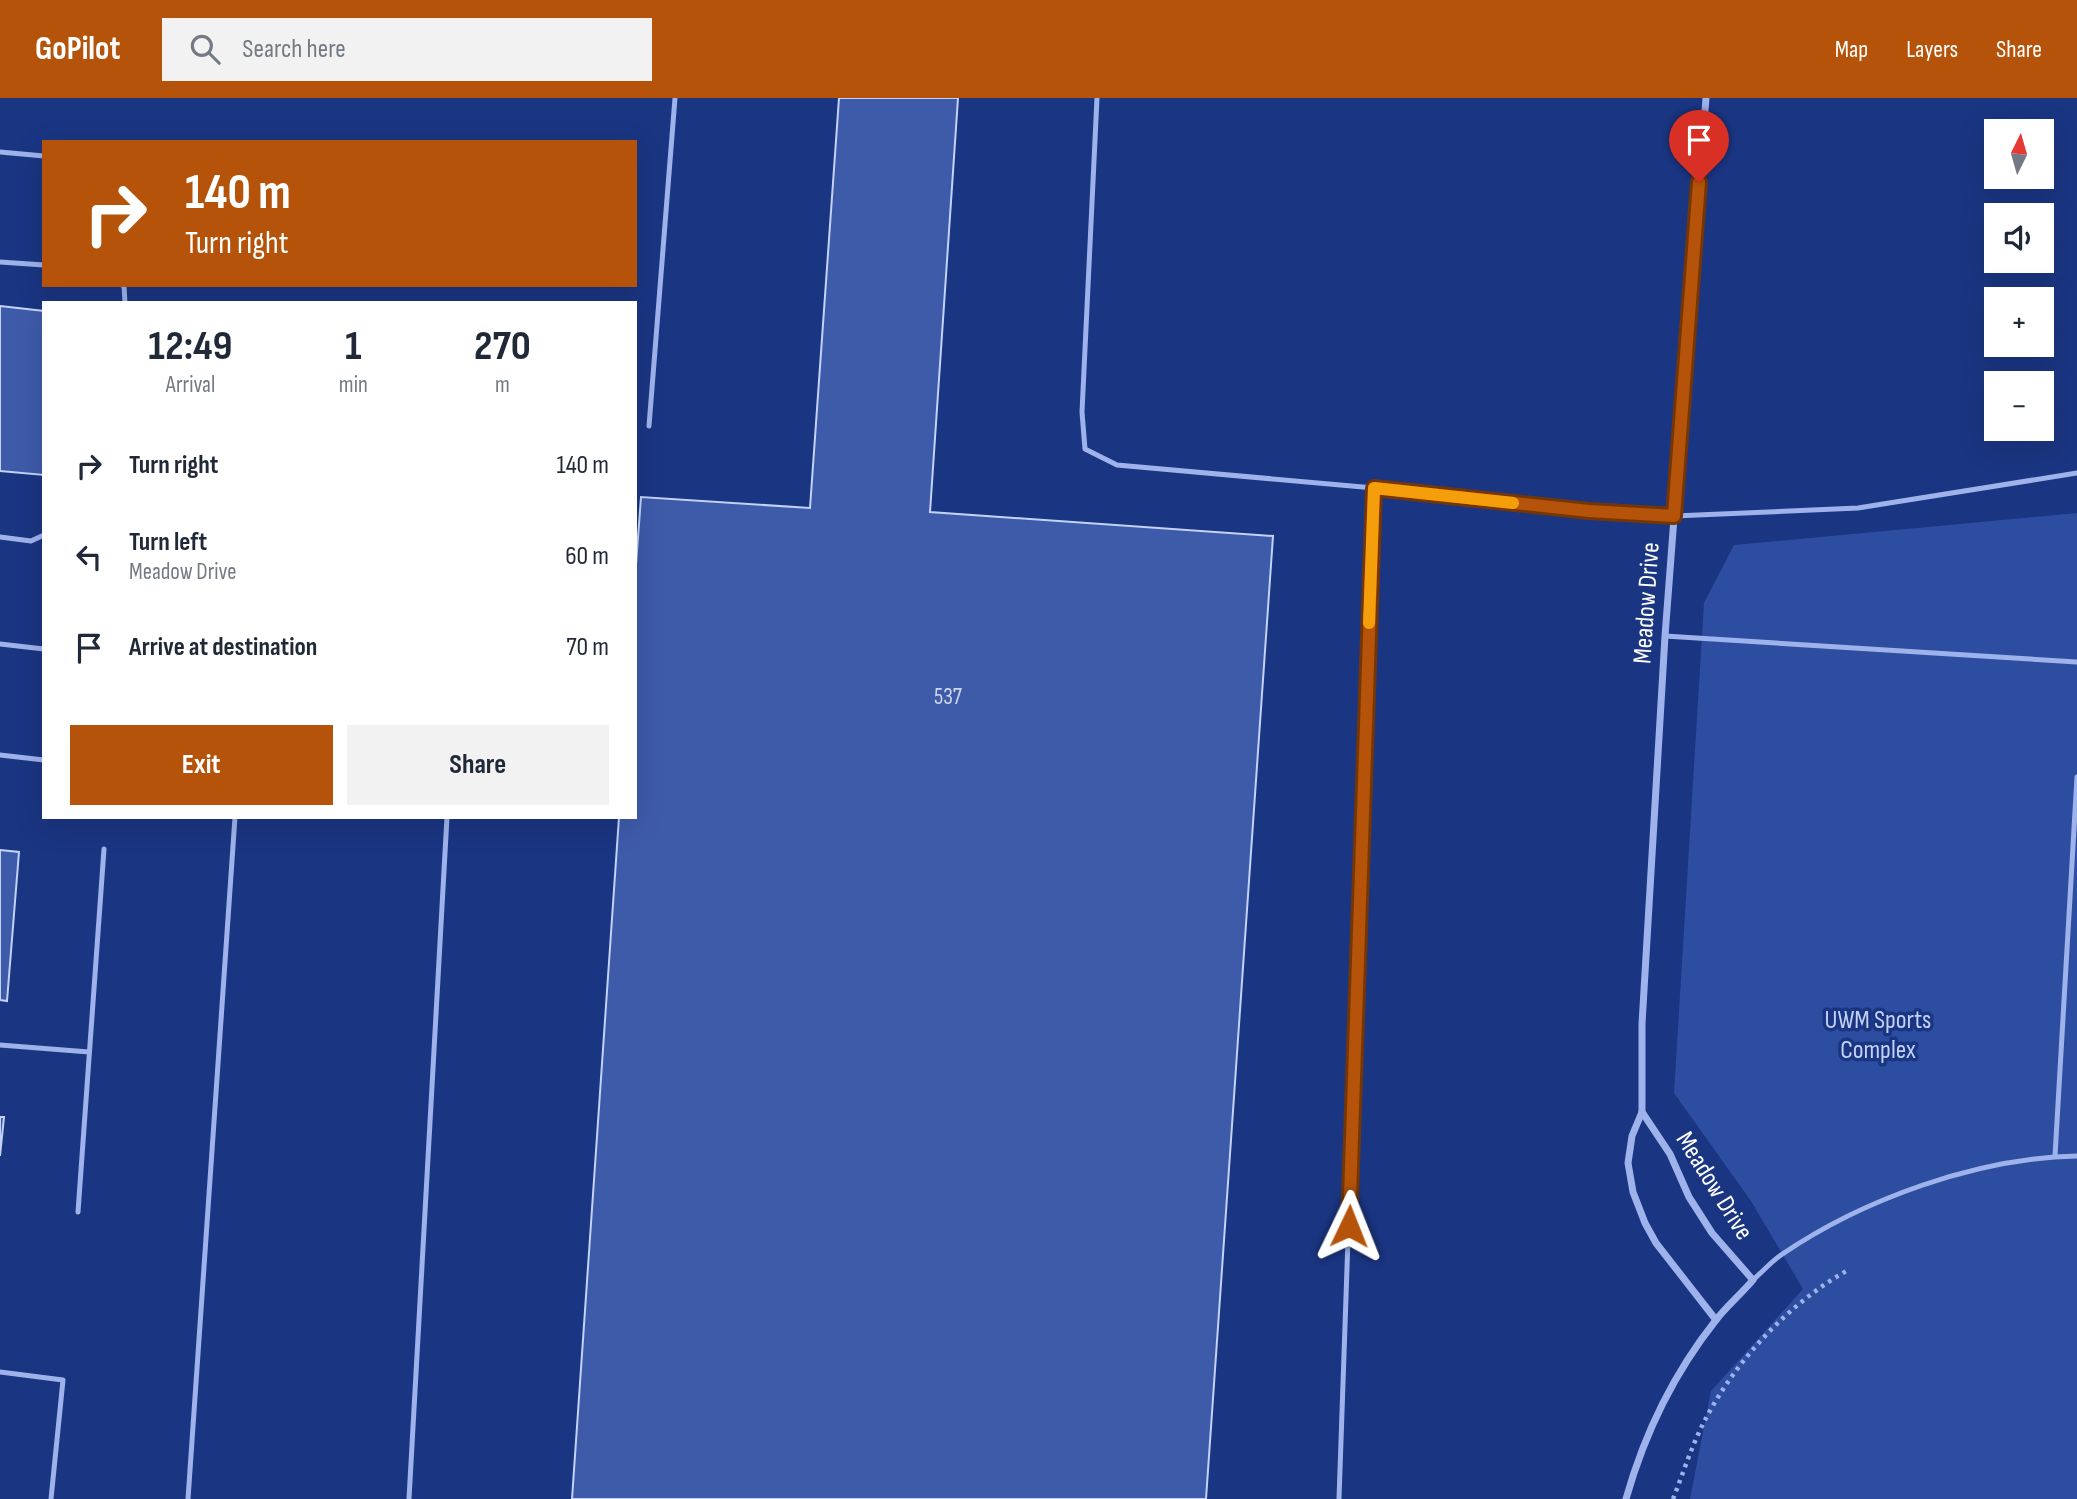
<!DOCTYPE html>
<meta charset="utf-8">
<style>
body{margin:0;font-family:"Sofia Sans Condensed",sans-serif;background:#f2f2f3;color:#1f2937;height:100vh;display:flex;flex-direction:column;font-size:26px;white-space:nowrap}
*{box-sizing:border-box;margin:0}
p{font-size:23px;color:#747a83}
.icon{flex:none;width:38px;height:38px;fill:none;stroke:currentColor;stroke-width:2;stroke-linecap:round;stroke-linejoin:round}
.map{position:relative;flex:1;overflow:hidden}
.panel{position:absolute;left:42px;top:203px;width:595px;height:518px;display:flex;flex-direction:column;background:#fff;border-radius:0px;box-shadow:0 7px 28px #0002}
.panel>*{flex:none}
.banner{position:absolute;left:42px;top:42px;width:595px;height:147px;border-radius:0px;box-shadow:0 7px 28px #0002;background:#b45309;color:#fff;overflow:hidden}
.needle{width:46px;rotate:5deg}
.tools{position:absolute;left:1984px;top:21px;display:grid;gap:14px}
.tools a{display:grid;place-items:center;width:70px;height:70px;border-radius:0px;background:#fff;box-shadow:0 7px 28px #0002;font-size:35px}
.pin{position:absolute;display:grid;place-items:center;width:60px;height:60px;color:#fff;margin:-72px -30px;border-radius:50% 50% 50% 0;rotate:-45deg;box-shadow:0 0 7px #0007}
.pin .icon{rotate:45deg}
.me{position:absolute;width:77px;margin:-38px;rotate:2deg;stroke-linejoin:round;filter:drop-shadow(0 0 5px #0008)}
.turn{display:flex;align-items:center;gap:24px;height:147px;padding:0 28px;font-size:32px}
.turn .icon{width:91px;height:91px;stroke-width:2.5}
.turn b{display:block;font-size:49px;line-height:60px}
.eta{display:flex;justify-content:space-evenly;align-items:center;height:119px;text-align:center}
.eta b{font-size:42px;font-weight:700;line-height:49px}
.primary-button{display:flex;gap:14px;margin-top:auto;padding:14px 28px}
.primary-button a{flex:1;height:80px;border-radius:0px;background:#b45309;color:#fff;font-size:28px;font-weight:700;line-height:80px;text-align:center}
.primary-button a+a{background:#f2f2f3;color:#1f2937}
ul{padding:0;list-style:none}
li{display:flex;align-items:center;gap:21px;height:91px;padding:0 28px}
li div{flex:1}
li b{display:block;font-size:26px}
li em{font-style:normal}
header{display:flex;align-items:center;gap:42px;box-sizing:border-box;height:98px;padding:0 35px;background:#b45309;color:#fff}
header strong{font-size:33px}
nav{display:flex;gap:38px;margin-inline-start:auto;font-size:24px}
.search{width:490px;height:63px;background:#f2f2f3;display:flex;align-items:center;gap:18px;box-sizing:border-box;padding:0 24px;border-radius:0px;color:#747a83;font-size:26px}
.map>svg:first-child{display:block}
.green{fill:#2d4da1}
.building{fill:#3e5baa;stroke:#c3d2f8;stroke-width:2}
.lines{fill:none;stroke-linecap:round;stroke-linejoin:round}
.path{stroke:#9eb3eb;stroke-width:4.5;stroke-dasharray:3.5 5;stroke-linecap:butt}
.service{stroke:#9eb3eb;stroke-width:5}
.minor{stroke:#9eb3eb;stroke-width:7}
.route-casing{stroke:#753606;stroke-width:18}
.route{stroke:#b45309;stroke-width:12}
.slow{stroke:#f59e0b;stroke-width:12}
.labels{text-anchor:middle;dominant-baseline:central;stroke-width:7;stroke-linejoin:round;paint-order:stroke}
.number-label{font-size:23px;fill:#cfd6ea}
.street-label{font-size:26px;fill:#fff;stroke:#1a3582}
.park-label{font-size:26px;fill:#c3d2f8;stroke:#1a3582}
</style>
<header>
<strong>GoPilot</strong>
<div class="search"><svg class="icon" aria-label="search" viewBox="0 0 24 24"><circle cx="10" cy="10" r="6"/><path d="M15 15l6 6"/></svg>Search here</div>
<nav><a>Map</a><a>Layers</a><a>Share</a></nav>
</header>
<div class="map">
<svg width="2077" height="1401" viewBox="0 0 2077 1401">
<rect width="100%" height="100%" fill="#1a3582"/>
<path class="green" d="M2077 415V1401H1690L1711 1293 1803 1191 1751 1103 1674 995 1704 505 1734 447Z"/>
<g class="building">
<path d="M839 0H958L930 414 1273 438 1206 1401H572L619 719H635V480L641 399 810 410Z"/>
<path d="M0 208 44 213V377L0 373Z"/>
<path d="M0 752 19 754 7 903 0 902Z"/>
<path d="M0 1019H4L0 1058Z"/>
</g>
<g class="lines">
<path class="path" d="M1673 1401C1682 1378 1690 1353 1701 1330 1732 1266 1788 1205 1850 1171"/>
<g class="service">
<path d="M1097 0 1082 314 1085 351 1117 367 1374 390"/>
<path d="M0 54 44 58"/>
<path d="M0 164 44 167"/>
<path d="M122 187 124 188 125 205"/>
<path d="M649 328 675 0"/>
<path d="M0 439 31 443 44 437"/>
<path d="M1665 538 2077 564"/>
<path d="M0 546 44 551"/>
<path d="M0 657 44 662"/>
<path d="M0 947 89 954"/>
<path d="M2055 1058 2077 679"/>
<path d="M78 1114 104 751"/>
<path d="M1753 1182C1762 1174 1771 1164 1781 1157 1863 1101 1977 1060 2077 1058"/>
<path d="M0 1274 63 1282 51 1401"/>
<path d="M188 1401 235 719"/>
<path d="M409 1401 447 719"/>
<path d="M1339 1401 1374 390 1589 413 1674 418 1858 410 2077 375"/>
</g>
<g class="minor">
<path d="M1706 0 1665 538 1642 926V1014L1632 1038 1628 1065 1633 1094 1645 1125 1656 1145 1716 1222"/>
<path d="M1626 1401C1644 1337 1674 1275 1716 1222 1727 1208 1741 1196 1753 1182L1712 1135 1689 1099 1670 1056 1642 1014"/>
</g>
</g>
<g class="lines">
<defs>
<path id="route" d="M1349 1128 1374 390 1589 413 1674 418 1699 84"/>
</defs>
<use href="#route" class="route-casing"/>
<use href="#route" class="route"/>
<path class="slow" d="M1369 525 1374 390 1513 405"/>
</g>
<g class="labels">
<g class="number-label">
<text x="948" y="599">537</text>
</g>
<g class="street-label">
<text transform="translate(1647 505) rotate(-86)">Meadow Drive</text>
<text transform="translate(1714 1088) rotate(58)">Meadow Drive</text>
</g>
<g class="park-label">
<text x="1878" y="922">UWM Sports<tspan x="1878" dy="30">Complex</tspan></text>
</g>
</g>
</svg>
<div class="tools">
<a><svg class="needle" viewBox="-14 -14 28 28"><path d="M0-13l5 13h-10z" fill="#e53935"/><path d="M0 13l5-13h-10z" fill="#747a83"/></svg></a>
<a><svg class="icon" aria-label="sound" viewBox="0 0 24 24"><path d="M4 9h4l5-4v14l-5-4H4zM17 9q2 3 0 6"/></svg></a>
<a>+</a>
<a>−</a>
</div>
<div class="pin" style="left:1699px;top:84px;background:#d93025"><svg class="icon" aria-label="arrive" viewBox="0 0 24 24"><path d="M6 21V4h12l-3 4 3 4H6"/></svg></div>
<svg class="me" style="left:1349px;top:1128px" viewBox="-20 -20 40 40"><path d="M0-17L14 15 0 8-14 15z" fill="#b45309" stroke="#fff" stroke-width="4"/></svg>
<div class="banner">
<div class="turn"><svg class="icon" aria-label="right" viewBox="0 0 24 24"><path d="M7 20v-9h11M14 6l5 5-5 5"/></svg><div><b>140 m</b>Turn right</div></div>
</div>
<section class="panel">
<div class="eta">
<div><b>12:49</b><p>Arrival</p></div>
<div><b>1</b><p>min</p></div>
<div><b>270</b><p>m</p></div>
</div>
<ul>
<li><svg class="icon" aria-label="right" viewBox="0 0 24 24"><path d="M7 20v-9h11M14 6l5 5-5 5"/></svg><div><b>Turn right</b></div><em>140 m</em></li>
<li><svg class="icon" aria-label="left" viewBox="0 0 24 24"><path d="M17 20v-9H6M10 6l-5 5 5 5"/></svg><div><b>Turn left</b><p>Meadow Drive</p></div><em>60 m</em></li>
<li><svg class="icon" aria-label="arrive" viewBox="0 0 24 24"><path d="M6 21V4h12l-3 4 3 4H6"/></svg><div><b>Arrive at destination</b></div><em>70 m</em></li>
</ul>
<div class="primary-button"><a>Exit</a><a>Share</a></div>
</section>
</div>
